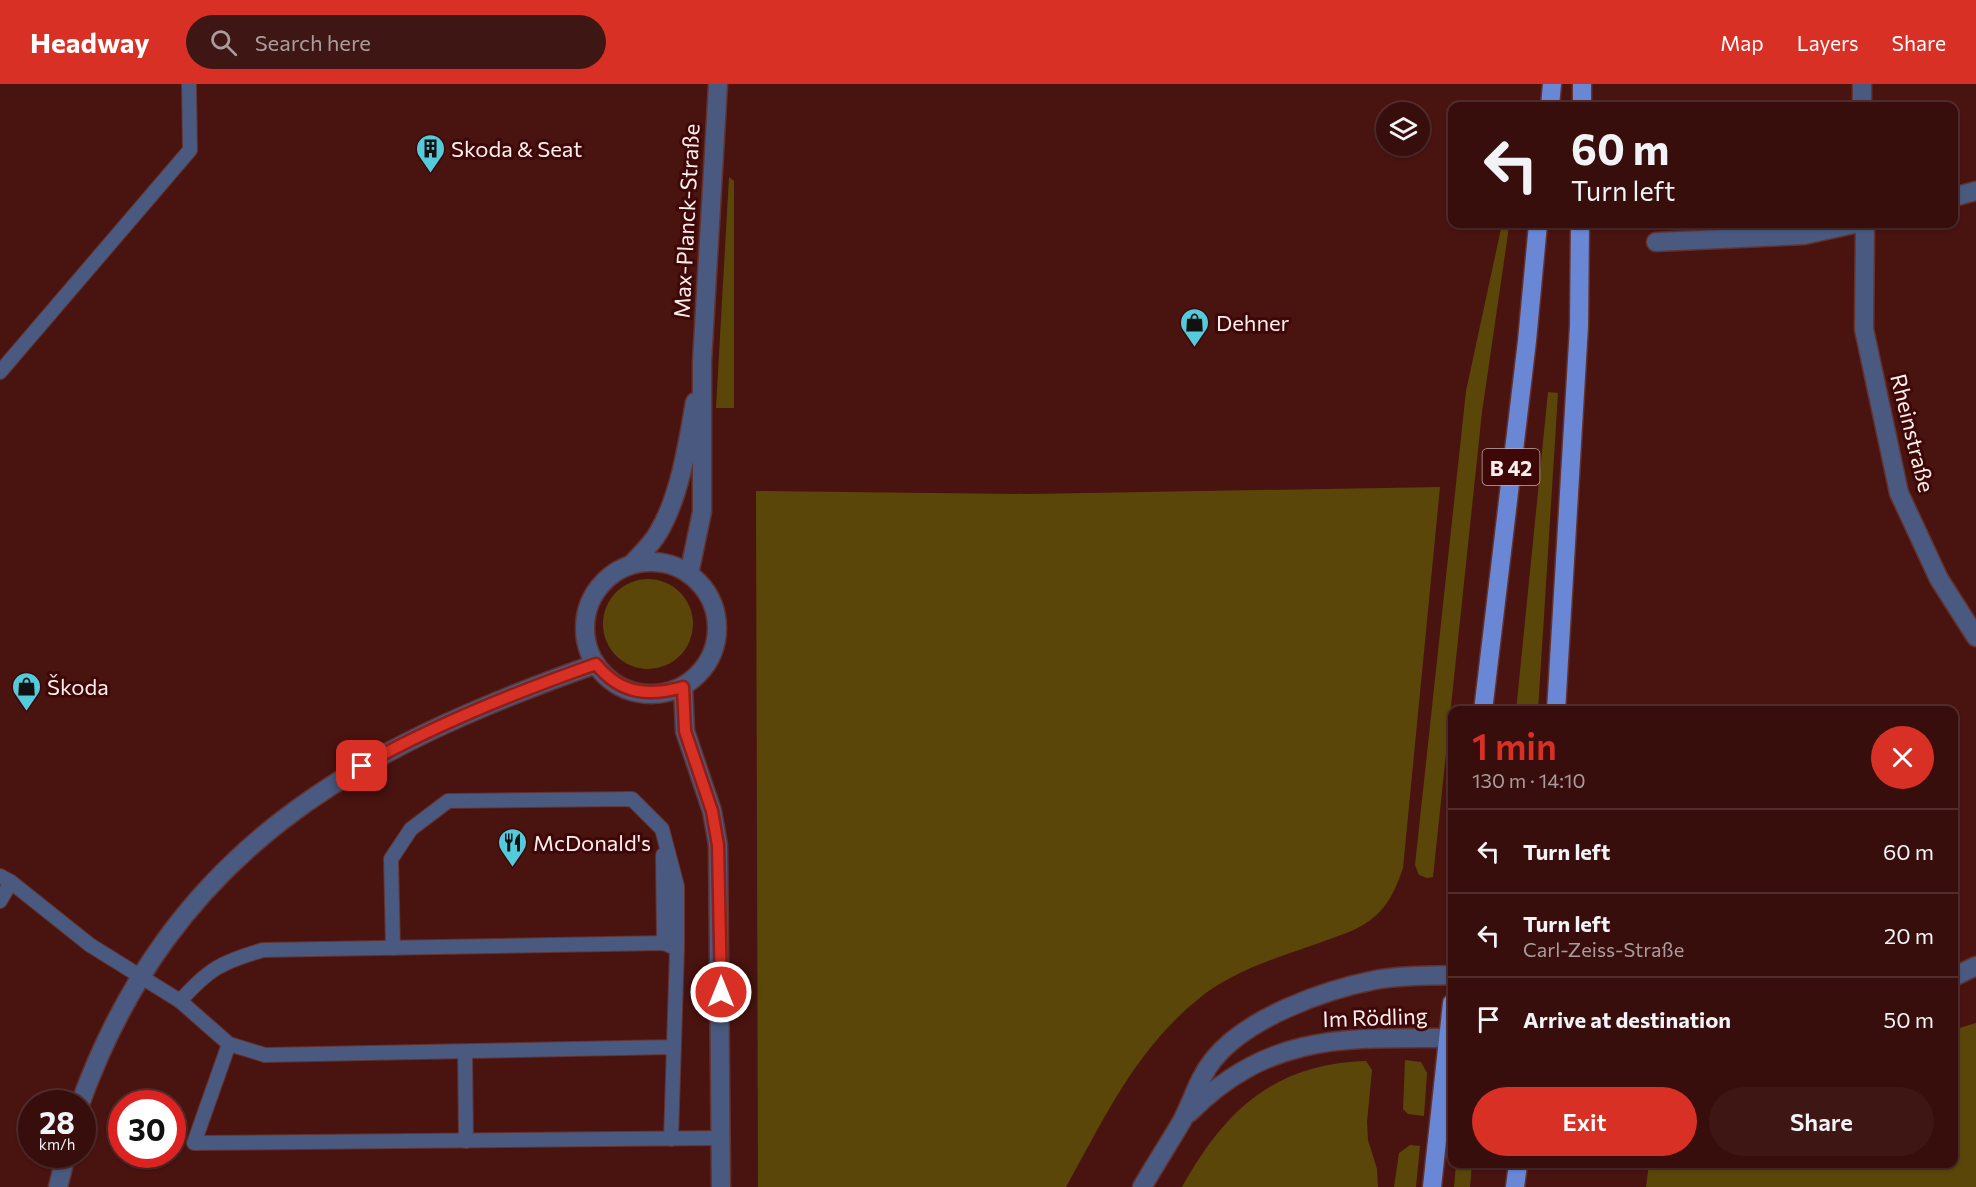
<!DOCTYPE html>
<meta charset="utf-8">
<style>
body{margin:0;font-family:Commissioner,sans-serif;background:#3e1715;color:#f1f3f6;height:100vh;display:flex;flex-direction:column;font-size:22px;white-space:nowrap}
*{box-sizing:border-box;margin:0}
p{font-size:20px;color:#aa9c9d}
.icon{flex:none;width:33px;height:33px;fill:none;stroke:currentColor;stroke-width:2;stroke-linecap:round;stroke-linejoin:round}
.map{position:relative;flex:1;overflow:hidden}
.drawer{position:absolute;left:1448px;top:622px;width:510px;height:462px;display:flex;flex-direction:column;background:#370e0c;border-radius:12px;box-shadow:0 2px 4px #0004,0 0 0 2px #512e2d}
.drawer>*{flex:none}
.top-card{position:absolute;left:1448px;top:18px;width:510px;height:126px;border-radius:12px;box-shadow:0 2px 4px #0004,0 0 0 2px #512e2d;background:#370e0c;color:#f1f3f6;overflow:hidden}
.buttons{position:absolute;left:1376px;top:18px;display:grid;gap:12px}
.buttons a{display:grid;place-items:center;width:54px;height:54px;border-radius:50%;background:#370e0c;box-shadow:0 2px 4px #0004,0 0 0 2px #512e2d;font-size:30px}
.speed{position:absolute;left:18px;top:1006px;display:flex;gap:12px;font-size:30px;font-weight:700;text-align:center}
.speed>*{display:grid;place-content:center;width:78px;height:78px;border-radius:50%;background:#370e0c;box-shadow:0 2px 4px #0004,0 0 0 2px #512e2d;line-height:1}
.speed small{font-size:15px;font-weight:400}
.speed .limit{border:9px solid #d22;background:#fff;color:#111}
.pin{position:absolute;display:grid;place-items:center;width:51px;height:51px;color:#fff;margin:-26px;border-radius:12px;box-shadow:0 3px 9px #0006}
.me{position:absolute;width:66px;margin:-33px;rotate:0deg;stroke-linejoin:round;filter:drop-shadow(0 0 4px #0008)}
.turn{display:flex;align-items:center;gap:21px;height:126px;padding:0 24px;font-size:27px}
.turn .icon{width:78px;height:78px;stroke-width:2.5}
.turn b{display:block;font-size:42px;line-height:51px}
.round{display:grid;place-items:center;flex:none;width:63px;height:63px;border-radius:32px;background:#3e1715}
.overview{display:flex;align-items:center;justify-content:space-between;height:102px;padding:0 24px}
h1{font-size:36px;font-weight:600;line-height:45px;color:#d93025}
.action{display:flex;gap:12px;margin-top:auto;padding:12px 24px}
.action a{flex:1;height:69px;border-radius:36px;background:#d93025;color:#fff;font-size:24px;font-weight:600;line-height:69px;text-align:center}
.action a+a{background:#3e1715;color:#f1f3f6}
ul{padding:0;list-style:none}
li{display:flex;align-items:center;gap:18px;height:84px;padding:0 24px;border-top:2px solid #512e2d}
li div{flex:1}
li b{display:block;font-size:22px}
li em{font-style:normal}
header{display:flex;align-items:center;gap:36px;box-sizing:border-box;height:84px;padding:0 30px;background:#d93025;color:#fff}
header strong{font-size:28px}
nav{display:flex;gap:33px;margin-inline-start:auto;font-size:21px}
.search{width:420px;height:54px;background:#3e1715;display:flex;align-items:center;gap:15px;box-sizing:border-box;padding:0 21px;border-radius:33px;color:#aa9c9d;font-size:22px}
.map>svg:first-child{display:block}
.green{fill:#5b4609}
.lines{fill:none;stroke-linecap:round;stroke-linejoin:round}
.service-casing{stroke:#62322f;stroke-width:16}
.minor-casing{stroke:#62322f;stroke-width:21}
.tertiary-casing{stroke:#62322f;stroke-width:21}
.primary-casing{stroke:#62322f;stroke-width:21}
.service{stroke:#49597f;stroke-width:14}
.minor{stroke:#49597f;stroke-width:18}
.tertiary{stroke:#49597f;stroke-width:18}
.primary{stroke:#6987d5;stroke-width:18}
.route-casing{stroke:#8d1f18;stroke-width:15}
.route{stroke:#d93025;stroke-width:10}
.labels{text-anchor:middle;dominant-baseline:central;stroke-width:6;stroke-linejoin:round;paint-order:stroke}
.shield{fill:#3d0807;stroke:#c4aaa8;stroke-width:1.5}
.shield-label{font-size:21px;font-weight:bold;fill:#feefed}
.poi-label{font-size:22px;fill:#feefed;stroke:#3d0807;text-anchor:start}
.street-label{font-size:22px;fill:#feefed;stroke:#3d0807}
</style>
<header>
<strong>Headway</strong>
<div class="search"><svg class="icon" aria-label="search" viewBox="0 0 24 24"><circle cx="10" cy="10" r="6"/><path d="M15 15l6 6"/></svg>Search here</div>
<nav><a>Map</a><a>Layers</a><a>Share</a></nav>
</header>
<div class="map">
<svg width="1976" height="1103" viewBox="0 0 1976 1103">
<rect width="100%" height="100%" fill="#491310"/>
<g class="green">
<path d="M729 93 734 97V324H716Z"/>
<path d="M1502 140H1509L1507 157 1482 328 1433 793 1427 794 1419 791 1415 781 1466 307Z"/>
<path d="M1548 308 1558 309 1538 627H1516Z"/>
<path d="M1440 403 1403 784C1396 804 1388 824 1369 837 1354 848 1337 852 1319 859 1277 874 1231 887 1196 917 1135 967 1104 1035 1066 1103H758L756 407 1029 410Z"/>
<circle cx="648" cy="540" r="45"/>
<path d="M1976 939V1103H1646L1649 1080H1953V946Z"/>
<path d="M1405 976 1421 978 1427 989 1424 1032 1408 1030 1403 1025Z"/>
<path d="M1366 977 1372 986 1367 1038 1368 1056 1377 1085 1378 1103H1182C1225 1026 1274 980 1366 977Z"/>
<path d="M1410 1061 1420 1062 1416 1103H1394L1399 1069Z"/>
<path d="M1456 1080H1472L1470 1103H1454Z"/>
</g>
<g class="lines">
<defs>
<g id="service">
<path d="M0 288 190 66 189 0"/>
<path d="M663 771 664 859"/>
<path d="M0 792 11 798 90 861 180 917"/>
<path d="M0 817 11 798"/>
<path d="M393 864 391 775 411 745 448 717 632 715 662 745 677 802V865"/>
<path d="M229 960 194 1059 721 1054"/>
<path d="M465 968 466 1057"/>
<path d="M671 1055 677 865 664 859 263 866C221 878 209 885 180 917L229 960 265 971 672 963"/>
</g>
<g id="minor">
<path d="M1862 0V22"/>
<path d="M1953 113 1976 107"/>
<path d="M1865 140 1864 245 1899 409 1939 495 1976 553"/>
<path d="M1656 158 1804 151 1854 140"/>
<circle cx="651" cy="544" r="66"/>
<path d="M631 481C640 471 652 460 658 449 680 413 688 358 695 318"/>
<path d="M689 490 702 428V278L718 0"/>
<path d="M683 602 685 647 712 727 718 761 721 1103"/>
<path d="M80 1020C172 766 354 665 596 580"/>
<path d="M58 1103 66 1071"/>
</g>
<g id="tertiary">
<path d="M1953 893 1976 882"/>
<path d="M1189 1029C1269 948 1347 954 1452 954"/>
<path d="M1142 1103C1155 1081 1169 1059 1182 1037 1193 1016 1198 995 1213 976 1246 934 1324 906 1375 896 1400 891 1426 892 1452 891"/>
</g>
<g id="primary">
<path d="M1550 22 1552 0"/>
<path d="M1582 22V0"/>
<path d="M1483 627 1527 257 1538 140"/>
<path d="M1556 627 1579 242 1580 140"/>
<path d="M1432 1103 1452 919"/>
<path d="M1515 1103 1518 1080"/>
</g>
</defs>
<use href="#service" class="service-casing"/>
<use href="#minor" class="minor-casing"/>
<use href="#tertiary" class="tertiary-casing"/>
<use href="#primary" class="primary-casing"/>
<use href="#service" class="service"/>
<use href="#minor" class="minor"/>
<use href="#tertiary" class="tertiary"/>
<use href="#primary" class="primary"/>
</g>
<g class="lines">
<defs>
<path id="route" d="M362 682C436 640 516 608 596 580 620 610 648 613 683 603L685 647 712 727 718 761 721 908"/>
</defs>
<use href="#route" class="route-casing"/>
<use href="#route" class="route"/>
</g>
<defs>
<symbol id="building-pin" viewBox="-11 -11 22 30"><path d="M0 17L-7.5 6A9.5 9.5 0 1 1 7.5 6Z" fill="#53cbdb" stroke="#3d0807"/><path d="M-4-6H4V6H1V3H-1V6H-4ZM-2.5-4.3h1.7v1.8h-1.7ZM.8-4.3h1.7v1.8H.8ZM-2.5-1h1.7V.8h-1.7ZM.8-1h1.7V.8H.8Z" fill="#111"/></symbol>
<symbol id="shop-pin" viewBox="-11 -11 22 30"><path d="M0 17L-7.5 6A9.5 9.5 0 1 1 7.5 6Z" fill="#53cbdb" stroke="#3d0807"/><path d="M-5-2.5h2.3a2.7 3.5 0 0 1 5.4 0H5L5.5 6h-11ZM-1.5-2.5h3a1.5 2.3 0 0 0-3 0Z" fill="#111"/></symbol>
<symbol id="restaurant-pin" viewBox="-11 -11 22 30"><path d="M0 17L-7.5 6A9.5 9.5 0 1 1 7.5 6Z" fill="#53cbdb" stroke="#3d0807"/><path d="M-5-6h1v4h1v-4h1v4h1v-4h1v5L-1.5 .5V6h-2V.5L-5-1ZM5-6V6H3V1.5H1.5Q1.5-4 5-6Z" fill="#111"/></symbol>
</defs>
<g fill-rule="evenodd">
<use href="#building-pin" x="414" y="48" width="33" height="45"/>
<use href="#shop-pin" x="1178" y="222" width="33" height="45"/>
<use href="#shop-pin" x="10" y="586" width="33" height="45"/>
<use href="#restaurant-pin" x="496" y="742" width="33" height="45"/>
</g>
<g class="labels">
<rect class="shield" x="1482.5" y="365" width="57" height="36" rx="4.5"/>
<g class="shield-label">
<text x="1511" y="383">B 42</text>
</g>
<g class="poi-label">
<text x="451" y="64">Skoda &amp; Seat</text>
<text x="1216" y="238">Dehner</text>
<text x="47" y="602">Škoda</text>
<text x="533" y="758">McDonald's</text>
</g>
<g class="street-label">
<text transform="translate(686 137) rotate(-87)">Max-Planck-Straße</text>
<text transform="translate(1913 349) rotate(76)">Rheinstraße</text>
<text transform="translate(1375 933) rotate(-2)">Im Rödling</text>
</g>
</g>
</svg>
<div class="buttons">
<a><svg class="icon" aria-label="layers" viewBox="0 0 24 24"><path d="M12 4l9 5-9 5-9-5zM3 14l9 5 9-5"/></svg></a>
</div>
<div class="speed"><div>28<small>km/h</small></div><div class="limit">30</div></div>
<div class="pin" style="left:362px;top:682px;background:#d93025"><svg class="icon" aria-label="arrive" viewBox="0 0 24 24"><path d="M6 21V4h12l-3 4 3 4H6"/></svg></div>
<svg class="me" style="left:721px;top:908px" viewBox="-20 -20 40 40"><circle r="17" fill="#d93025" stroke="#fff" stroke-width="3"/><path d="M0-11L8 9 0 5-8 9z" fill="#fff"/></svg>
<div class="top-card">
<div class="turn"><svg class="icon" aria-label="left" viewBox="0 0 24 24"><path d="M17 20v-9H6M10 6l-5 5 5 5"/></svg><div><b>60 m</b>Turn left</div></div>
</div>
<section class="drawer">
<div class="overview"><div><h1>1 min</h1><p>130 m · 14:10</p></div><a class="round" style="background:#d93025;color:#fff"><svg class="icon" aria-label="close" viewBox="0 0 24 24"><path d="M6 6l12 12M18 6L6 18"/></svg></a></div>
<ul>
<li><svg class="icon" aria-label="left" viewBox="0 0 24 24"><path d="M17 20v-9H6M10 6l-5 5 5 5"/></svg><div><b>Turn left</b></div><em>60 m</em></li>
<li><svg class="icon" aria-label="left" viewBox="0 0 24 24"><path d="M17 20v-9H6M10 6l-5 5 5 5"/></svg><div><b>Turn left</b><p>Carl-Zeiss-Straße</p></div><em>20 m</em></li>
<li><svg class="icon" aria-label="arrive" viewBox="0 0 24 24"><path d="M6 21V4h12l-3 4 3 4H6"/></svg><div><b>Arrive at destination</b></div><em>50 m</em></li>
</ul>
<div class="action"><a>Exit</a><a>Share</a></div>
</section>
</div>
